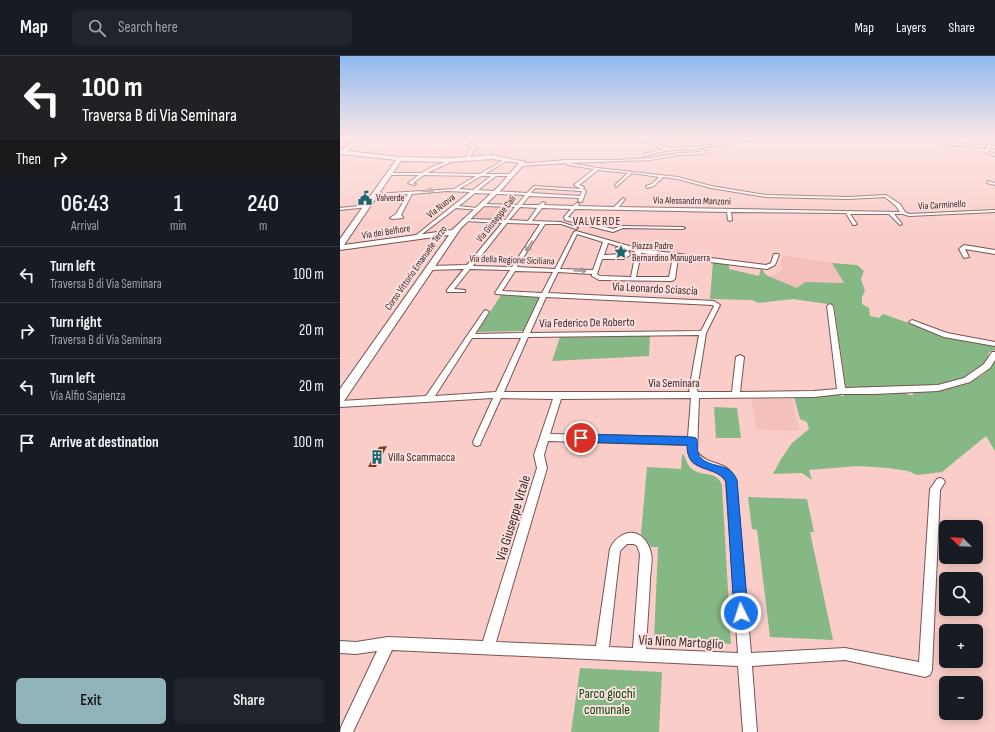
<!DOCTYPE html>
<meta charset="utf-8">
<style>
body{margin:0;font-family:"Sofia Sans Condensed",sans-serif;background:#20242c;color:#f1f3f6;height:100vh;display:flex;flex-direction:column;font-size:15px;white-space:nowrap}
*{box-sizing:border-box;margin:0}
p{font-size:13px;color:#9ea1a6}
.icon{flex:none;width:22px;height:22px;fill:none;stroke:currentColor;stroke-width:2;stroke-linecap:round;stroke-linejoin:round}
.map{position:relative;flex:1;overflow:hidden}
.side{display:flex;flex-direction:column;background:#171b24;width:340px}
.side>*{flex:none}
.hud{background:#202124;color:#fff;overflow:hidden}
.needle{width:26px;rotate:293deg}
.tools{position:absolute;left:599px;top:464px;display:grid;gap:8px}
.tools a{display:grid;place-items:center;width:44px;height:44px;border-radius:6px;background:#171b24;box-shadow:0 2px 10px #0003;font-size:20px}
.pin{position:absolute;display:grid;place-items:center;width:34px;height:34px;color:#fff;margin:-17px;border:2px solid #fff;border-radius:50%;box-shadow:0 1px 4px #0007}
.me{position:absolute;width:44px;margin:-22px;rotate:356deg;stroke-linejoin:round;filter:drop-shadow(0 0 3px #0008)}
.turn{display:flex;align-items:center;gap:14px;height:84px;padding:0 16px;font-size:18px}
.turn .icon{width:52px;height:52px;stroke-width:2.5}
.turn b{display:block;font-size:28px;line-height:34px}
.then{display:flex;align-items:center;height:38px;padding:0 16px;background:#0003;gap:8px;font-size:15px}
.eta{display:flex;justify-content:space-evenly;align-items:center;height:68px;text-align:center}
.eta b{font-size:24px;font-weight:600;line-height:28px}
.primary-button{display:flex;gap:8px;margin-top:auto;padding:8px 16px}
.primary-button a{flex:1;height:46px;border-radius:6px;background:#90b4b9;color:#111;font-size:16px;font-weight:600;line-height:46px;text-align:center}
.primary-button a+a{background:#20242c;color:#f1f3f6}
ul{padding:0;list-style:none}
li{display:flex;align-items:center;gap:12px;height:56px;padding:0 16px;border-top:1px solid #363941}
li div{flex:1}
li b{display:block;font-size:15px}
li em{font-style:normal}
header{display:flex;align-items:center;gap:24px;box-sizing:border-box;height:56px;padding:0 20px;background:#171b24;border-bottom:1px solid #363941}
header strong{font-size:19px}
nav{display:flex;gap:22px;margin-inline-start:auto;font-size:14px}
.search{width:280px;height:36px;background:#20242c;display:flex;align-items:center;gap:10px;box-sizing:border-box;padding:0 14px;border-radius:6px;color:#9ea1a6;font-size:15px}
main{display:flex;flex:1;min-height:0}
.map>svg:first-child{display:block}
.built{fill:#f4c0bb}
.green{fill:#86b885}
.building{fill:#7d3918}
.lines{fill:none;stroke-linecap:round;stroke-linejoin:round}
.street-casing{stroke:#795350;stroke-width:2}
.secondary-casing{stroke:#795350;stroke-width:2}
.street{fill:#fff;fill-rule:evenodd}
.secondary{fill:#fff;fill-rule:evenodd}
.oneway{stroke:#9e9594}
.route{fill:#1a73e8;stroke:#114b97}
.labels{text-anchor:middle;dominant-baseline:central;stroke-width:4;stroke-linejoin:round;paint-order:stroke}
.far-poi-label{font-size:10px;fill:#3c2b29;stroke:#fbdfdd;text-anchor:start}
.far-street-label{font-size:10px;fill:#3c2b29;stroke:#fbdfdd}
.far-quarter-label{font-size:12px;letter-spacing:1px;fill:#482724;stroke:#fbdfdd}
.street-label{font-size:12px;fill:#3c2b29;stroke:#fbdfdd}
.poi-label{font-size:12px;fill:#3c2b29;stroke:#fbdfdd;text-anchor:start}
.near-street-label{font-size:14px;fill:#3c2b29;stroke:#fbdfdd}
.near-park-label{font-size:14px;fill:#06480e;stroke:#fbdfdd}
</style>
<header>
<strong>Map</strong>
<div class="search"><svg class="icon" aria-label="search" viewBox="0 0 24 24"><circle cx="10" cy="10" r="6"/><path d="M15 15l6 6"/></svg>Search here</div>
<nav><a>Map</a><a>Layers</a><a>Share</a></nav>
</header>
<main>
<section class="side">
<div class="hud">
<div class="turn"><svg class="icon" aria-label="left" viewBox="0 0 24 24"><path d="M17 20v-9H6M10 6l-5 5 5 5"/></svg><div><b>100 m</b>Traversa B di Via Seminara</div></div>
<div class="then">Then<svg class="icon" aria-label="right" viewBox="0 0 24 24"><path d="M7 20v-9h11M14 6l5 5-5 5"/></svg></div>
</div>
<div class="eta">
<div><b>06:43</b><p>Arrival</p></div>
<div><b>1</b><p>min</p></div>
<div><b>240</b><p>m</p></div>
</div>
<ul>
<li><svg class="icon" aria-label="left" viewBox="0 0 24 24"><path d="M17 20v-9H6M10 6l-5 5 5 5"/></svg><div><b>Turn left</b><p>Traversa B di Via Seminara</p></div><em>100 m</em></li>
<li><svg class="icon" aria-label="right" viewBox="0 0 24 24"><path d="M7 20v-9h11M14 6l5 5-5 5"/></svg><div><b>Turn right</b><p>Traversa B di Via Seminara</p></div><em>20 m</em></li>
<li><svg class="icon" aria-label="left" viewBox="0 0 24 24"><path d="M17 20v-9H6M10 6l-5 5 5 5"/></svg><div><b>Turn left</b><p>Via Alfio Sapienza</p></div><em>20 m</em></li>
<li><svg class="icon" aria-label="arrive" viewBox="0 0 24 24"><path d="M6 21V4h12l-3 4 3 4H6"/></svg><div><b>Arrive at destination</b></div><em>100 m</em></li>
</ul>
<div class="primary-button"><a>Exit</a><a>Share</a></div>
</section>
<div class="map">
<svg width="655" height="676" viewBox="0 0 655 676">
<rect width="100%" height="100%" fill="#facdc9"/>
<g class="built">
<path d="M144 150 163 151 150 164 130 163Z"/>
<path d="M442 199 492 207 504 227 465 226 457 232 431 221 444 212 440 210Z"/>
<path d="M411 343H452L460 375 417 374Z"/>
</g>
<g class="green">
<path d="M373 206 389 208V213L419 220 421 212 426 219 457 232 465 226 504 227 492 207 517 209 524 215 521 223 525 235 522 241V248L529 252 530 260 539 262 543 258 603 279 655 290V294L649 296C648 300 646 307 643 310 622 335 538 333 506 333L494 249 453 243 418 247 412 244 370 243Z"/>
<path d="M161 239 200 241 183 275 137 276Z"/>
<path d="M310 279 309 300 212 305 220 281Z"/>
<path d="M655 303V395L646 380 602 416 577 419 568 415 548 412 518 410 469 414 472 424 462 417 433 418 441 403 452 387 469 373 467 366 460 363 454 341 481 340 499 337 501 340H504L503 337 564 336 569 339H573L574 336C602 334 642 332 655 303Z"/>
<path d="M374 351 397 352 401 382H376Z"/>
<path d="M342 399H344C346 404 348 410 352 413 363 422 377 413 382 430L391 588 314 583 318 491H311L301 478 307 411 341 413Z"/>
<path d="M408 441 467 443 474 476H470L493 584 430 581 417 474 412 473Z"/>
<path d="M240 612 322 616 319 676H231Z"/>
</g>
<path class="building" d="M47 390 36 411H28L39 391Z"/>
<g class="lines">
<defs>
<g id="street">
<path d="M117 82H120L119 84 136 90 129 103 126 102 132 90 116 85Z"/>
<path d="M298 82H301L328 92 353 91 428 82H436L356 92 369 96 363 98 339 99 310 104 229 107 257 112 338 121 371 130 426 139 508 141 546 139 560 148 565 156 569 158 655 154V156L569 160 563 158H554L562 168 560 169 549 158H510L517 168 515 169H513L506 157 391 156 392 164 390 165 388 164 387 156 235 153 228 161 273 173 282 170 343 171 345 172 343 173 283 172 273 176 225 164 224 161 231 153 202 152 192 165 221 166 238 172 236 173 221 168H205L177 211 215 213 234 176 236 175 300 193 426 209 431 207 434 198H438L439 199 435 209 427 213 338 202 335 223 332 225 259 224 252 220V218L218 216 208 237 374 245 380 249 366 277 357 334 358 336H392L396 301 400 299 404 301 400 336 474 335 497 333 487 250 490 248 493 250 505 332 598 329 624 322 644 308 652 296H655V304L650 312 630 326 598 335 534 338H501L474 341 359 342 357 396C370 412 386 402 396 424L411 597 505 592 579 606 590 433 597 423 600 422 603 423 605 426 600 434 592 614 590 619 585 621 505 604 412 610 417 676H403L398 610 52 594 13 676H0L1 671 37 595 16 598 0 597V585L16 586 48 581 143 585 197 412 194 399 213 343 161 342 141 386 140 389 137 390 134 389 133 386 153 342 0 351V345L86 340 144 255 146 254 149 256 135 278 183 277 200 241 156 238 155 237 170 214 130 213 114 233 125 234V236H107V234L124 213 89 214 86 212 89 210 127 209 162 167 125 165 123 164V163L165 164 175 151 141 150 139 149 141 148 177 149 185 139 135 137 119 150 137 152 139 153V154L116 152 77 182 75 181V180L130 136 107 135 72 138 61 159 63 161V162L52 163 50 162 56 158 68 138 35 140 33 139 35 138 114 133 136 120 84 119 73 127 76 128 74 129 68 127 79 119H50L48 118 50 117H82L90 112 112 103 113 105 87 117 140 118 167 102 168 104 145 118H171L172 120H156L138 134 187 137 194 130 241 133 234 129 254 113 228 109 226 107 180 110 179 108 226 104H280L310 102 339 97 363 96C340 90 328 94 305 100L304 98 324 93ZM258 114 288 117 275 129 276 131 292 117 319 121 312 128 306 130 307 132 314 130 323 121 338 123 371 132 426 141 508 143 545 141 556 150 560 156 279 151 285 143 283 142 274 151 238 150 239 148 237 147 233 150 204 149 205 147 203 146 199 149H182L189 140 239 142 238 145 242 146 246 135 243 133 244 131 239 129ZM141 120H151L133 134 119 133ZM195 132 241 135H242L240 140 191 137ZM180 151 197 152 188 165 169 164ZM167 167 200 168 172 211 133 210ZM237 178 263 186 253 214 220 213ZM268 187 296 196 291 221 260 220 257 218 262 203H284L290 199 289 196 278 191 276 192V194L284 198 264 199ZM301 197 333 201 329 221H296ZM175 215 213 216 202 237 162 235ZM206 241 373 249 374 250 361 275 190 277ZM359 279 349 334 350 336H164L188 281ZM132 282H181L156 336 95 340ZM351 342 348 381 210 378 221 343ZM208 385 348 389C346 418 375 407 386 425L398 597 306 593C307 570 309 547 310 524 310 516 313 505 311 497 308 484 298 473 285 478 277 481 273 486 270 493L256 590 156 586 207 412 204 399ZM287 488H294L297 490 300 498 293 592 269 591 280 495Z"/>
<path d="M568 82 609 87 655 90V92H651L647 95 655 98V100L644 96 647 91 609 89Z"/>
<path d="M648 125 655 127V129L647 127Z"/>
<path d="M26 149 28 150V151L0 154V152Z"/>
<path d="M624 189 655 194V198L625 193 629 201 624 202 619 193Z"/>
<path d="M572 264 607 277 655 286V290L604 281 570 267 569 266Z"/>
</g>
<path id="secondary" d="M22 82H27L7 95 59 101 112 102 152 99 186 106 163 132 121 172 4 345 0 346V333L109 179 0 194V183L56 104 0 98V94ZM152 103 179 107 159 130 112 174 4 189 61 105 112 106Z"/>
</defs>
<use href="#street" class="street-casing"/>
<use href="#secondary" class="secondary-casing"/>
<use href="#street" class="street"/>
<use href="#secondary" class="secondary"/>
</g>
<defs><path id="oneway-shaft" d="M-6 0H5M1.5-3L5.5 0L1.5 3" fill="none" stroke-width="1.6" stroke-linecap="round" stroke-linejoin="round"/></defs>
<g class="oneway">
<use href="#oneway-shaft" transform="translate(88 135) rotate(-4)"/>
<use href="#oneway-shaft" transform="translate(189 190) rotate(123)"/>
<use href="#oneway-shaft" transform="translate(240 215) rotate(2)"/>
</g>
<linearGradient id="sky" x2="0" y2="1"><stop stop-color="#8ebaef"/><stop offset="0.47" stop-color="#fde8e7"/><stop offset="1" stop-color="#fde8e7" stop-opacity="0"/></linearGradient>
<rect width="655" height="176" fill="url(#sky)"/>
<path class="route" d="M241 378 352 381 356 382C359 389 355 397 362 403 375 413 389 406 397 424L408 557 406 562 401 564 396 562 394 557 386 425C374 408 347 418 347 389L241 386 237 385 236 382 237 379Z"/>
<defs>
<symbol id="civic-bare" viewBox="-9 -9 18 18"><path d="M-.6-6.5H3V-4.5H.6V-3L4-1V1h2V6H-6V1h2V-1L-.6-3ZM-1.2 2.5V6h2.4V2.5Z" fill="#1a676e" stroke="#fbdfdd" stroke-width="2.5" paint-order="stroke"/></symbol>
<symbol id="sight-bare" viewBox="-9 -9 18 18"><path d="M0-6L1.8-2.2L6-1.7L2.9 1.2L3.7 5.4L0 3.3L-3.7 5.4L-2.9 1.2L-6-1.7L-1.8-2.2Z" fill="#1a676e" stroke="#fbdfdd" stroke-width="2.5" paint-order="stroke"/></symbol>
<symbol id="building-bare" viewBox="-9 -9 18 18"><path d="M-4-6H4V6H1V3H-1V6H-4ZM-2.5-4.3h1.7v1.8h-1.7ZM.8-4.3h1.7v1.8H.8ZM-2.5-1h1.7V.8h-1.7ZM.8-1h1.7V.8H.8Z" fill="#1a676e" stroke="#fbdfdd" stroke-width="2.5" paint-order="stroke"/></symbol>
</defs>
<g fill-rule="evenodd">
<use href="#civic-bare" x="15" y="132" width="20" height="20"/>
<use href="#sight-bare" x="271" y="186" width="20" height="20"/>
<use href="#building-bare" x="27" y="391" width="20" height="20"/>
</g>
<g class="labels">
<g class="far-poi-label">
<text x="36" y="142">Valverde</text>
<text x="292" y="190">Piazza Padre<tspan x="292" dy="12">Bernardino Manuguerra</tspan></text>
</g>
<g class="far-street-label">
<text transform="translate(352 145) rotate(1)">Via Alessandro Manzoni</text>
<text transform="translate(602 149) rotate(-3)">Via Carminello</text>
<text transform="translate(101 150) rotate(-38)">Via Nuova</text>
<text transform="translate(156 163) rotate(-51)">Via Giuseppe Calì</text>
<text transform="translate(46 176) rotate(-9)">Via dei Belfiore</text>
<text transform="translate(172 204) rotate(2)">Via della Regione Siciliana</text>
<text transform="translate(76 212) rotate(-55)">Corso Vittorio Emanuele Terzo</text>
</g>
<g class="far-quarter-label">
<text x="257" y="165">VALVERDE</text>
</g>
<g class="street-label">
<text transform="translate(315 233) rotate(3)">Via Leonardo Sciascia</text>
<text transform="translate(247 267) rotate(-1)">Via Federico De Roberto</text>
<text x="334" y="327">Via Seminara</text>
</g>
<g class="poi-label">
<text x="48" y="401">Villa Scammacca</text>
</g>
<g class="near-street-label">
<text transform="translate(173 462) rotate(-73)">Via Giuseppe Vitale</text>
<text transform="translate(341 586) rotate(3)">Via Nino Martoglio</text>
</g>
<g class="near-park-label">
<text x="267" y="637">Parco giochi<tspan x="267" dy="16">comunale</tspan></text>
</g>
</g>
</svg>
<div class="tools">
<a><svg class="needle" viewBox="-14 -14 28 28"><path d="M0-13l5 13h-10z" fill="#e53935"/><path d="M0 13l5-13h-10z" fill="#9ea1a6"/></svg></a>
<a><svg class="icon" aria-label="search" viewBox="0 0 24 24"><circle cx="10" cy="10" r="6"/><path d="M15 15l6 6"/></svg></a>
<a>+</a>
<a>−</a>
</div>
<div class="pin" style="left:241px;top:382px;background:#d93025"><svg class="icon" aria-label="arrive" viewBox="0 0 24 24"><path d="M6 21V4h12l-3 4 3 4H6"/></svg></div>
<svg class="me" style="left:401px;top:557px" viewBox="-20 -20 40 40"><circle r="17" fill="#1a73e8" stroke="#fff" stroke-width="3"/><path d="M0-11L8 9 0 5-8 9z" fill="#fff"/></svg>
</div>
</main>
